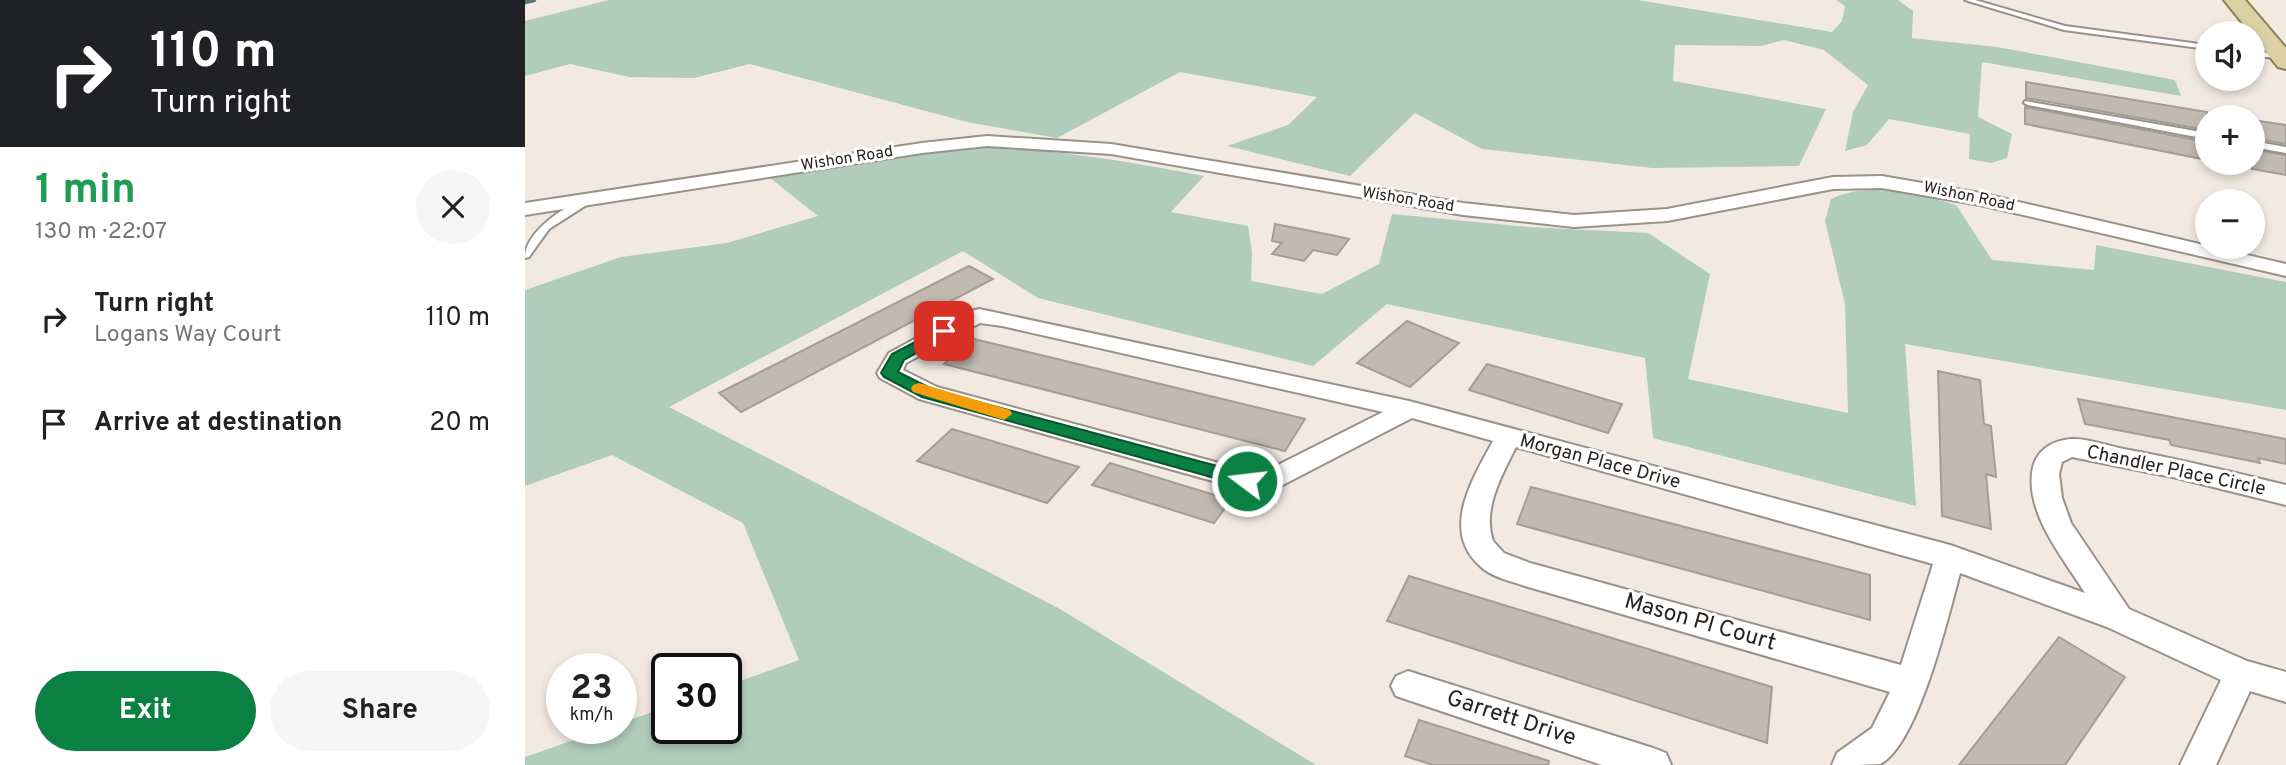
<!DOCTYPE html>
<meta charset="utf-8">
<style>
body{margin:0;font-family:Overpass,sans-serif;background:#f6f6f6;color:#222;height:100vh;display:flex;flex-direction:column;font-size:26px;white-space:nowrap}
*{box-sizing:border-box;margin:0}
p{font-size:23px;color:#767676}
.icon{flex:none;width:38px;height:38px;fill:none;stroke:currentColor;stroke-width:2;stroke-linecap:round;stroke-linejoin:round}
.map{position:relative;flex:1;overflow:hidden}
.details{display:flex;flex-direction:column;background:#fff;width:525px}
.details>*{flex:none}
.guide{background:#202124;color:#fff;overflow:hidden}
.buttons{position:absolute;left:1670px;top:21px;display:grid;gap:14px}
.buttons a{display:grid;place-items:center;width:70px;height:70px;border-radius:50%;background:#fff;box-shadow:0 4px 10px #0003;font-size:35px}
.speed{position:absolute;left:21px;top:653px;display:flex;gap:14px;font-size:35px;font-weight:700;text-align:center}
.speed>*{display:grid;place-content:center;width:91px;height:91px;border-radius:50%;background:#fff;box-shadow:0 4px 10px #0003;line-height:1}
.speed small{font-size:18px;font-weight:400}
.speed .limit{border:4px solid #111;border-radius:10px;background:#fff;color:#111}
.pin{position:absolute;display:grid;place-items:center;width:60px;height:60px;color:#fff;margin:-30px;border-radius:14px;box-shadow:0 4px 10px #0006}
.me{position:absolute;width:77px;margin:-38px;rotate:285deg;stroke-linejoin:round;filter:drop-shadow(0 0 5px #0008)}
.turn{display:flex;align-items:center;gap:24px;height:147px;padding:0 35px;font-size:32px}
.turn .icon{width:91px;height:91px;stroke-width:2.5}
.turn b{display:block;font-size:49px;line-height:60px}
.round{display:grid;place-items:center;flex:none;width:74px;height:74px;border-radius:37px;background:#f6f6f6}
.headline{display:flex;align-items:center;justify-content:space-between;height:119px;padding:0 35px}
h1{font-size:42px;font-weight:700;line-height:52px;color:#1e9e55}
.cta{display:flex;gap:14px;margin-top:auto;padding:14px 35px}
.cta a{flex:1;height:80px;border-radius:42px;background:#0b8043;color:#fff;font-size:28px;font-weight:700;line-height:80px;text-align:center}
.cta a+a{background:#f6f6f6;color:#222}
ul{padding:0;list-style:none}
li{display:flex;align-items:center;gap:21px;height:105px;padding:0 35px}
li div{flex:1}
li b{display:block;font-size:26px}
li em{font-style:normal}
main{display:flex;flex:1;min-height:0}
.map>svg:first-child{display:block}
.green{fill:#afcdba}
.lines{fill:none;stroke-linecap:round;stroke-linejoin:round}
.stream{stroke:#527579;stroke-width:4.5}
.building{fill:#c1bab1;stroke:#a39d94;stroke-width:2}
.lane-casing{stroke:#999289;stroke-width:4}
.street-casing{stroke:#999289;stroke-width:4}
.primary-casing{stroke:#8d7f4f;stroke-width:4}
.lane{fill:#fff;fill-rule:evenodd}
.street{fill:#fff;fill-rule:evenodd}
.primary{fill:#dcd0a5;fill-rule:evenodd}
.route{fill:#0b8043;stroke:#07532c;stroke-width:2}
.slow{fill:#f59e0b}
.labels{text-anchor:middle;dominant-baseline:central;stroke-width:6;stroke-linejoin:round;paint-order:stroke}
.far-street-label{font-size:16px;fill:#262320;stroke:#fff}
.street-label{font-size:19px;fill:#262320;stroke:#fff}
.near-street-label{font-size:23px;fill:#262320;stroke:#fff}
</style>
<main>
<section class="details">
<div class="guide">
<div class="turn"><svg class="icon" aria-label="right" viewBox="0 0 24 24"><path d="M7 20v-9h11M14 6l5 5-5 5"/></svg><div><b>110 m</b>Turn right</div></div>
</div>
<div class="headline"><div><h1>1 min</h1><p>130 m · 22:07</p></div><a class="round"><svg class="icon" aria-label="close" viewBox="0 0 24 24"><path d="M6 6l12 12M18 6L6 18"/></svg></a></div>
<ul>
<li><svg class="icon" aria-label="right" viewBox="0 0 24 24"><path d="M7 20v-9h11M14 6l5 5-5 5"/></svg><div><b>Turn right</b><p>Logans Way Court</p></div><em>110 m</em></li>
<li><svg class="icon" aria-label="arrive" viewBox="0 0 24 24"><path d="M6 21V4h12l-3 4 3 4H6"/></svg><div><b>Arrive at destination</b></div><em>20 m</em></li>
</ul>
<div class="cta"><a>Exit</a><a>Share</a></div>
</section>
<div class="map">
<svg width="1761" height="765" viewBox="0 0 1761 765">
<rect width="100%" height="100%" fill="#f2eae0"/>
<g class="green">
<path d="M84 0H1113L1307 32 1317 21 1320 6 1311 0H1373L1388 11 1387 38 1472 47 1650 80 1656 96 1457 62 1453 117 1487 134 1482 158 1466 163 1444 159 1445 134 1364 119 1342 145 1320 151 1328 112 1343 85 1299 50 1259 40 1236 46 1150 45 1148 81 1301 109 1274 166 1127 168 957 149 890 113 825 176 702 146 763 125 792 97 655 72 532 138 442 122 225 64 169 78 104 77 45 64 0 76V21Z"/>
<path d="M460 147C535 150 606 162 679 176L646 212 723 226 727 252 726 281 797 294 854 264 867 214 1004 227 1123 233 1185 274 1163 379 1323 413 1320 304 1300 221 1306 199C1344 181 1392 194 1431 205L1467 260 1569 270 1571 245 1761 282V410L1380 344 1391 506 1128 438 1120 358 862 304 788 366 513 298 438 251 144 407 535 609 791 765H0V757L83 728H96V723L142 707V728H201V686L274 660 218 523 87 455 0 486V290L96 257 202 243 293 216 244 177 420 150Z"/>
</g>
<g class="lines">
<path class="stream" d="M0 2 9 0"/>
</g>
<g class="building">
<path d="M1501 82 1682 112V130L1501 98Z"/>
<path d="M1500 107 1682 142V160L1500 124Z"/>
<path d="M1727 120 1761 125V144L1727 138Z"/>
<path d="M1727 150 1761 155V175L1727 169Z"/>
<path d="M750 224 801 234 824 239 812 255 788 250 779 261 747 254 757 243 747 241Z"/>
<path d="M444 266 468 279 216 412 194 393Z"/>
<path d="M882 321 934 343 885 387 832 363Z"/>
<path d="M449 339 648 387 780 419 760 451 419 364Z"/>
<path d="M962 364 1097 404 1083 433 944 390Z"/>
<path d="M1413 371 1455 380 1459 424 1466 426 1471 477 1461 474 1466 529 1417 516Z"/>
<path d="M1553 399 1761 439V464L1733 458 1735 463 1646 445 1644 440 1560 424Z"/>
<path d="M427 429 554 467 522 503 392 461Z"/>
<path d="M585 463 706 500 689 523 567 485Z"/>
<path d="M1006 487 1345 575V620L992 524Z"/>
<path d="M884 576 1247 687 1242 743 862 621Z"/>
<path d="M1534 637 1600 677 1540 765H1434Z"/>
<path d="M894 720 1024 761 1023 765H908L880 756Z"/>
</g>
<g class="lines">
<defs>
<g id="lane">
<path d="M1440 0H1450L1540 26 1682 45V49L1539 30Z"/>
<path d="M1727 51 1757 55 1761 57 1757 59 1727 55Z"/>
<path d="M1500 101 1682 133V139L1503 105 1499 103Z"/>
<path d="M1727 141 1761 147V153L1727 147Z"/>
<path d="M63 197 66 198V202L24 229 4 257 0 258C0 231 40 206 63 197Z"/>
</g>
<g id="street">
<path d="M462 136 586 144 938 203 1049 215 1142 209 1308 177 1357 176 1455 193 1761 264V276L1455 205 1357 188 1308 189 1142 221 1049 227 938 215 586 154 462 146 397 153 0 215V203L397 143Z"/>
<path d="M454 309 884 401 1425 545 1560 593C1539 559 1502 516 1507 473 1509 452 1526 440 1547 439 1563 438 1583 446 1599 449 1654 459 1707 472 1761 485V505L1652 478 1547 457 1537 462 1534 474 1537 498 1546 523 1604 609 1722 661 1761 672V702L1725 691 1691 765H1655L1696 680 1582 627 1435 573C1424 614 1393 746 1355 764 1344 765 1320 765 1307 765L1312 753 1347 728 1365 692 1000 586C986 581 966 577 955 566 915 530 948 478 968 441L887 418 738 495 394 399 355 378 352 373 364 353 435 314ZM455 323 477 326 858 412 735 474 412 387 378 370 381 363ZM991 447 1408 564 1376 665 1005 563 979 553 968 541C957 509 977 475 991 447Z"/>
<path d="M883 671 1128 748 1141 753 1146 765H1077L871 696 866 686 871 676Z"/>
</g>
<path id="primary" d="M1699 0H1720L1761 48V69L1753 67Z"/>
</defs>
<use href="#lane" class="lane-casing"/>
<use href="#street" class="street-casing"/>
<use href="#primary" class="primary-casing"/>
<use href="#lane" class="lane"/>
<use href="#street" class="street"/>
<use href="#primary" class="primary"/>
</g>
<path class="route" d="M419 327 427 331 424 335 379 360 373 372 409 390 722 474 729 476 731 481 729 485 722 487 397 397 359 377 356 373 367 354Z"/>
<path class="slow" d="M394 383 485 410 487 414 479 420 388 392 386 389 388 385Z"/>
<g class="labels">
<g class="far-street-label">
<text transform="translate(322 159) rotate(-9)">Wishon Road</text>
<text transform="translate(1444 197) rotate(12)">Wishon Road</text>
<text transform="translate(883 200) rotate(9)">Wishon Road</text>
</g>
<g class="street-label">
<text transform="translate(1075 462) rotate(15)">Morgan Place Drive</text>
<text transform="translate(1651 471) rotate(12)">Chandler Place Circle</text>
</g>
<g class="near-street-label">
<text transform="translate(1175 623) rotate(16)">Mason Pl Court</text>
<text transform="translate(986 719) rotate(18)">Garrett Drive</text>
</g>
</g>
</svg>
<div class="buttons">
<a><svg class="icon" aria-label="sound" viewBox="0 0 24 24"><path d="M4 9h4l5-4v14l-5-4H4zM17 9q2 3 0 6"/></svg></a>
<a>+</a>
<a>−</a>
</div>
<div class="speed"><div>23<small>km/h</small></div><div class="limit">30</div></div>
<div class="pin" style="left:419px;top:331px;background:#d93025"><svg class="icon" aria-label="arrive" viewBox="0 0 24 24"><path d="M6 21V4h12l-3 4 3 4H6"/></svg></div>
<svg class="me" style="left:722px;top:481px" viewBox="-20 -20 40 40"><circle r="17" fill="#0b8043" stroke="#fff" stroke-width="3"/><path d="M0-11L8 9 0 5-8 9z" fill="#fff"/></svg>
</div>
</main>
